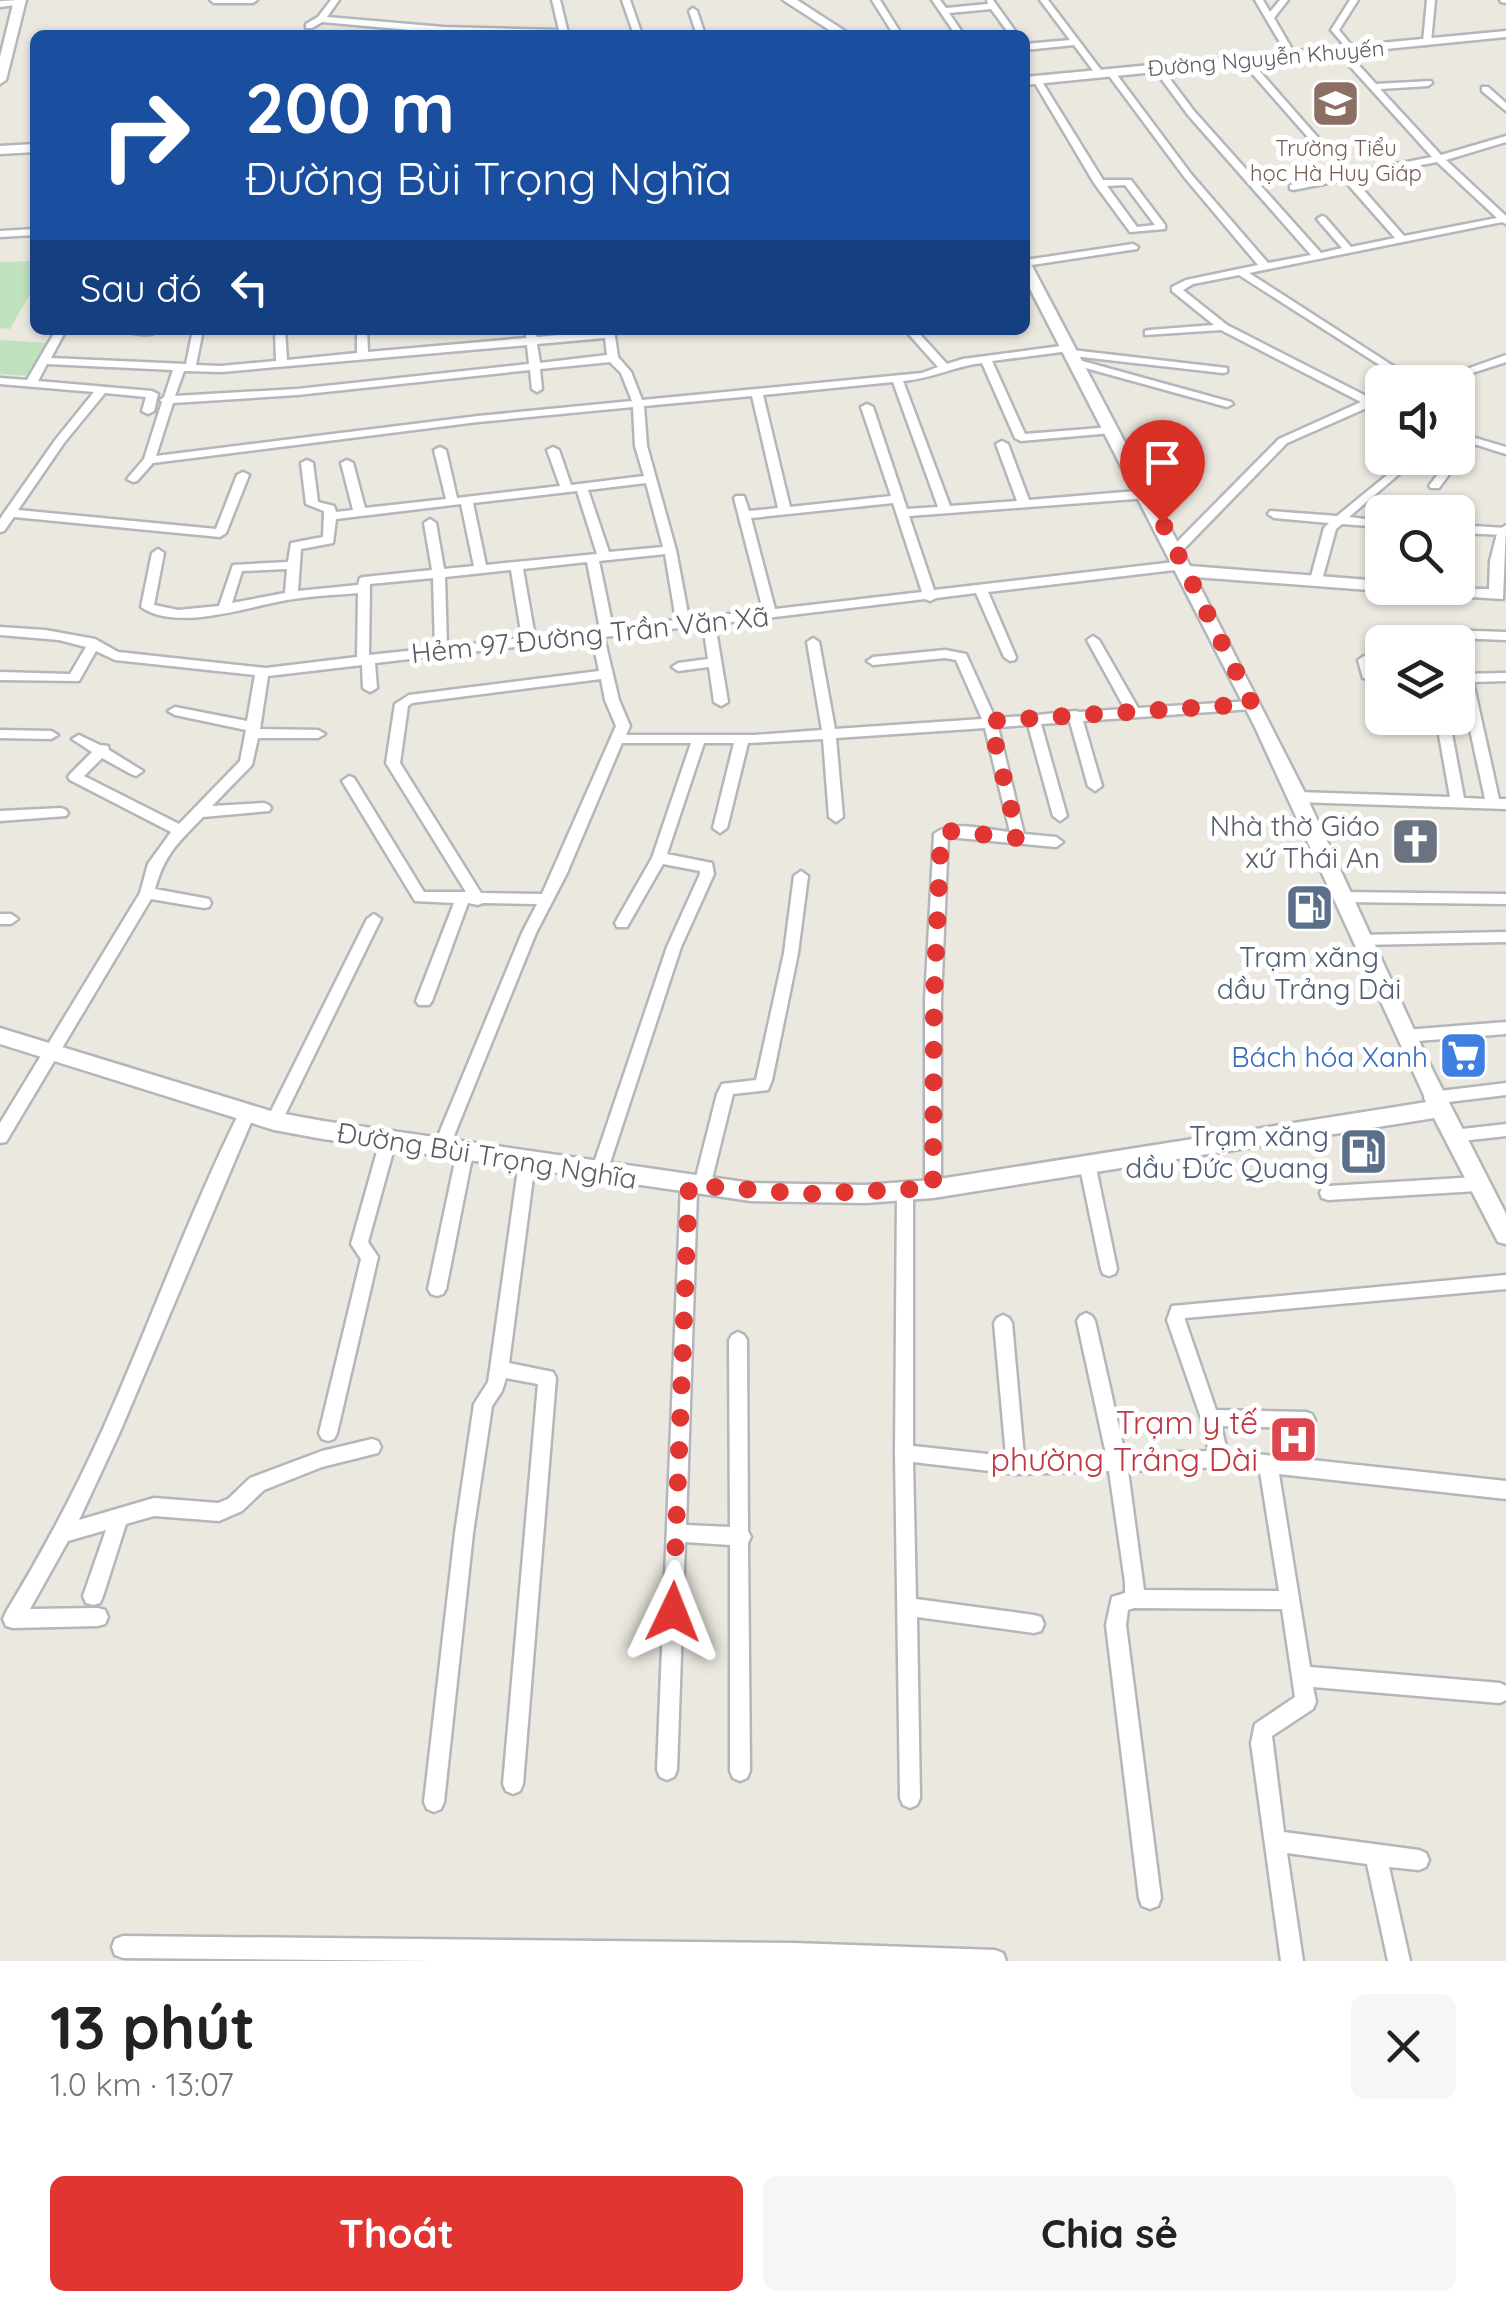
<!DOCTYPE html>
<html lang="vi">
<meta charset="utf-8">
<style>
body{margin:0;font-family:Quicksand,sans-serif;background:#f6f6f6;color:#222;height:100vh;display:flex;flex-direction:column;font-size:38px;white-space:nowrap}
*{box-sizing:border-box;margin:0}
p{font-size:32px;color:#767676}
.icon{flex:none;width:55px;height:55px;fill:none;stroke:currentColor;stroke-width:2;stroke-linecap:round;stroke-linejoin:round}
.map{position:relative;height:1961px;overflow:hidden}
.sheet{display:flex;flex-direction:column;background:#fff;flex:1}
.sheet>*{flex:none}
.banner{position:absolute;left:30px;top:30px;width:1000px;height:305px;border-radius:15px;box-shadow:0 2px 8px #0004;background:#1a4fa0;color:#fff;overflow:hidden}
.fabs{position:absolute;left:1365px;top:365px;display:grid;gap:20px}
.fabs a{display:grid;place-items:center;width:110px;height:110px;border-radius:15px;background:#fff;box-shadow:0 2px 8px #0004;font-size:50px}
.pin{position:absolute;display:grid;place-items:center;width:85px;height:85px;color:#fff;margin:-102px -42px;border-radius:50% 50% 50% 0;rotate:-45deg;box-shadow:0 0 10px #0007}
.pin .icon{rotate:45deg}
.me{position:absolute;width:110px;margin:-55px;rotate:2deg;stroke-linejoin:round;filter:drop-shadow(0 0 8px #0008)}
.turn{display:flex;align-items:center;gap:35px;height:210px;padding:0 50px;font-size:45px}
.turn .icon{width:130px;height:130px;stroke-width:2.5}
.turn b{display:block;font-size:70px;line-height:85px}
.then{display:flex;align-items:center;height:95px;padding:0 50px;background:#0003;gap:20px;font-size:38px}
.round{display:grid;place-items:center;flex:none;width:105px;height:105px;border-radius:15px;background:#f6f6f6}
.overview{display:flex;align-items:center;justify-content:space-between;height:170px;padding:0 50px}
h1{font-size:60px;font-weight:700;line-height:75px}
.primary-button{display:flex;gap:20px;margin-top:auto;padding:20px 50px}
.primary-button a{flex:1;height:115px;border-radius:15px;background:#e03531;color:#fff;font-size:40px;font-weight:700;line-height:115px;text-align:center}
.primary-button a+a{background:#f6f6f6;color:#222}
.map>svg:first-child{display:block}
.green{fill:#bfe2bd}
.lines{fill:none;stroke-linecap:round;stroke-linejoin:round}
.minor-casing{stroke:#b3b6ba;stroke-width:5}
.tertiary-casing{stroke:#b3b6ba;stroke-width:5}
.minor{fill:#fff;fill-rule:evenodd}
.tertiary{fill:#fff;fill-rule:evenodd}
.route{stroke:#e03531;stroke-width:18;stroke-dasharray:0 32.4}
.labels{text-anchor:middle;dominant-baseline:central;stroke-width:10;stroke-linejoin:round;paint-order:stroke}
.far-street-label{font-size:22px;fill:#595d60;stroke:#fff}
.far-education-label{font-size:22px;fill:#785e54;stroke:#fff}
.street-label{font-size:28px;fill:#595d60;stroke:#fff}
.worship-label{font-size:28px;fill:#5b616d;stroke:#fff;text-anchor:end}
.service-label{font-size:28px;fill:#4e5e75;stroke:#fff}
.shop-label{font-size:28px;fill:#366cbe;stroke:#fff;text-anchor:end}
.near-health-label{font-size:32px;fill:#be3a42;stroke:#fff;text-anchor:end}
</style>
<div class="map">
<svg width="1506" height="1961" viewBox="0 0 1506 1961">
<rect width="100%" height="100%" fill="#ebe8e0"/>
<g class="green">
<path d="M35 261V285L10 329 0 328V262Z"/>
<path d="M0 340 51 343 31 376 0 374Z"/>
</g>
<g class="lines">
<defs>
<g id="minor">
<path d="M22 0 23 4 0 7V1Z"/>
<path d="M210 0H257L253 3H214Z"/>
<path d="M331 0H339L327 17 444 27 559 30 552 0H560L568 33 541 35 444 33 322 22 312 28H306V24L318 17Z"/>
<path d="M622 0H630L642 35H634Z"/>
<path d="M872 0H880L902 35H894Z"/>
<path d="M932 0H940L946 8 988 4 987 0H993L1018 35H1010L991 9 949 13 964 35H956Z"/>
<path d="M1040 0H1048L1104 74 1103 76H1097L1074 45 1025 50V44L1070 40Z"/>
<path d="M1255 0H1263L1270 12 1280 0H1288L1274 18 1296 56 1295 58H1289Z"/>
<path d="M1350 0H1358L1339 30 1356 51 1352 54 1331 30Z"/>
<path d="M1427 0H1435L1431 42 1427 45 1423 42Z"/>
<path d="M1500 0H1506V3L1501 2Z"/>
<path d="M693 8 697 11 705 35H697L689 11Z"/>
<path d="M1339 50H1345L1376 84 1431 81 1432 83 1428 86 1380 89 1441 155 1506 136V142L1446 160 1506 216V224L1502 222 1249 273 1418 382H1406L1239 275 1193 284 1183 290 1227 325 1370 398 1382 394V401L1378 403 1382 405V412L1369 407 1287 443 1180 553H1172V547L1279 439 1361 402 1221 330 1145 335V331L1149 330 1214 325 1172 291V287L1186 280 1258 265 1185 178 1107 73 1114 71 1191 174 1268 263 1311 255 1188 115 1154 69 1161 67 1194 111 1321 253 1342 248 1317 219 1322 216 1325 217 1351 247 1395 238 1344 180 1293 190 1290 189V185L1432 157 1339 54ZM1437 162 1497 218 1404 236 1353 178Z"/>
<path d="M1242 58H1248L1327 148V152H1321L1242 62Z"/>
<path d="M1034 78 1041 80 1103 180H1131L1165 225V229L1130 232 1094 183 1033 80ZM1125 185 1155 225 1137 227 1107 186Z"/>
<path d="M1482 87H1488L1506 103V111L1482 91Z"/>
<path d="M35 229V235L0 237V231Z"/>
<path d="M1133 244 1138 247 1137 249 1025 266V260Z"/>
<path d="M56 330H66L51 358 186 364 193 330H203L196 365 221 366 276 361 275 330H285L287 360 357 353V330H367L368 352 526 338V334L531 331 535 332 537 337 614 330 618 357 631 372 642 400 922 373 938 367 905 330H916L947 364 963 359 1068 345 1072 346V350L1227 368V372L1223 373 1073 356 1069 355V351L992 361 1025 434 1112 427 1118 430 1112 433 1021 441 1015 438 982 363C955 366 931 379 903 381L950 506 1017 501 996 444 1002 441 1008 444 1029 500 1148 490 1154 494 1148 498 909 516 934 590 1183 561 1189 565 1183 569 988 592 1016 657 1015 660 1010 661 1004 657 976 593 936 598 930 601 925 599 715 624 728 702 721 706 714 702 709 667 678 671 672 667 678 663 708 659 703 625 604 637 619 700 630 726 626 735H755L822 730 807 642 813 638 819 642 835 729 982 719 956 660 945 658 873 665 867 661 873 657 945 650 966 654 995 718 1026 716 1032 713 1038 715 1075 711 1080 712 1125 709 1087 640 1093 636 1099 640 1138 708 1252 701 1259 705 1252 709 1083 721 1102 786 1095 791 1088 786 1070 722 1041 724 1067 816 1060 821 1053 816 1028 725 998 727 1024 834 1056 837 1063 842 1056 847 948 837 941 1000V1189L939 1194 933 1196 927 1194 925 1189V1000L934 834C952 819 987 830 1010 832L985 728 836 738 843 817 836 822 829 817 823 739 748 743 727 828 720 833 713 828 734 743H704L667 854 712 863 714 874 681 947 607 1172 605 1177 599 1179 593 1177 591 1172 667 947 700 874V871L663 864 627 927H617L615 923 652 858 691 743H622L567 873 536 933 449 1148 447 1153 441 1155 435 1153 433 1148 522 933 537 904 483 903 478 905 468 903 432 1001 429 1005H419L416 1001 454 903 415 901 342 781 349 776 354 778 424 892H466L386 763 395 704 409 695 599 671 592 638 375 663 377 688 370 692 363 688 362 665 268 676 260 729 318 730 325 734 318 738H258L252 765 212 806 264 803 269 805 271 808 269 811 203 817C178 843 165 853 155 889L209 899 211 903 209 907 204 908 151 899 6 1142 0 1143V1123L140 893 148 864 171 832 70 780 68 777 70 774 92 752 72 739 79 735 100 745 108 746 109 750 143 771 136 776 131 774 102 758 84 776 179 824 240 761 246 730 175 715 168 711 175 707 247 721 255 675 115 660 96 651 79 681 0 680V672L70 674 86 647 59 640 0 635V627L45 630 95 639 118 652 266 668 357 657 358 593C334 595 310 596 287 600 246 607 177 632 141 607L152 553 158 549 164 553 154 605 178 610 219 606 233 565 288 562 291 543 323 537 324 511 306 504 301 463 307 460 313 463 318 502 334 506 336 512 353 510 341 463 347 460 353 463 365 508 446 499 434 450 440 447 446 450 457 498 560 486 547 450 553 447 559 450 571 485 644 476 635 446 633 407 478 422 153 463 137 481 133 482 127 479 144 459 162 402 160 400 164 397 173 370 47 364 38 381 152 391 158 394 154 411 148 414 142 411 146 397 105 393 64 443 18 510 216 529 237 475 243 472 249 475 226 533 220 537 14 517 4 531 0 532V519L4 513 56 439 94 392 0 384V378L27 380ZM605 338 607 355 540 363 537 344ZM527 345 529 364 297 389 175 396 184 371 221 372ZM610 362 621 373 632 401 478 416 156 456 173 403 297 395 530 370 532 389 537 392 542 389 540 369ZM893 382 938 507 907 509 873 407 867 404 861 407 891 496 790 507 763 395ZM752 396 778 508 749 511 744 496H736L734 498 763 610 689 619 676 550 647 446 644 406ZM646 483 663 547 609 552 588 490ZM577 491 597 554 486 565 473 503ZM893 503 922 592 775 609 751 518ZM461 504 474 566 444 569 436 523 430 519 424 523 432 570 364 577 360 578 358 585 298 591 301 549 333 543 336 519ZM665 554 676 620 613 628 599 561ZM587 562 600 629 535 637 523 569ZM287 569 285 593 232 603 242 571ZM511 570 522 638 447 647 445 577ZM433 578 435 648 369 655 370 584ZM601 679 605 700 616 726 542 894 481 893 400 763 408 706 412 703Z"/>
<path d="M128 330H157V331C151 336 134 335 128 330Z"/>
<path d="M1506 355V362L1444 382H1430Z"/>
<path d="M1075 359 1231 402 1233 404 1227 407 1071 364V360Z"/>
<path d="M1382 432V441L1380 444H1372V440Z"/>
<path d="M1458 433 1506 447V454L1458 439Z"/>
<path d="M1458 455 1461 458 1439 488H1431L1429 486 1450 458H1458Z"/>
<path d="M1408 458 1414 461 1412 463 1349 517 1382 521V527L1342 524 1336 529 1322 580 1316 584 1312 583 1310 580 1324 528 1329 523 1274 518 1268 514 1270 511 1337 516Z"/>
<path d="M1458 525 1505 528 1506 535 1458 533Z"/>
<path d="M1409 629 1506 632V640L1405 636V630Z"/>
<path d="M1364 656 1370 660 1373 671 1382 672V680L1363 678 1358 660Z"/>
<path d="M1506 673V681L1473 682 1499 799H1506V809L1297 802 1290 797 1297 792 1450 797 1436 718H1449L1464 798 1485 799 1458 674Z"/>
<path d="M0 730 51 731 58 735 51 739 0 738Z"/>
<path d="M61 808 66 810 68 813 66 816 0 821V811Z"/>
<path d="M801 871 808 876 798 953 772 1080 768 1090 733 1094 710 1187 708 1192H697L686 1525 730 1527 729 1340 732 1335 738 1332 744 1335 747 1340 748 1531 751 1537 748 1543 750 1771 747 1778 740 1781 733 1778 730 1771V1545L685 1542 677 1770 674 1777 667 1780 660 1777 657 1770 681 1185 683 1180 689 1178 695 1181 717 1094 722 1084 756 1080 784 953 794 876Z"/>
<path d="M1341 892 1506 894V904L1341 902 1334 897Z"/>
<path d="M0 914H11L18 919 11 924H0Z"/>
<path d="M374 914 381 919 282 1121 280 1126 274 1127 268 1126 266 1121 367 919Z"/>
<path d="M1506 932V942L1360 945 1353 940 1360 935Z"/>
<path d="M1506 1022V1034L1405 1042 1400 1040 1397 1036 1400 1032 1405 1030Z"/>
<path d="M1506 1083V1095L1432 1104 1426 1102 1424 1098 1426 1094 1432 1092Z"/>
<path d="M247 1107 253 1109 255 1113 119 1434 79 1520 154 1498 218 1503 228 1499 250 1478 322 1451 372 1439 378 1441 381 1447 378 1453 322 1467 264 1490 242 1511 219 1521 154 1516 126 1524 103 1596 100 1603 93 1605 86 1603 83 1596 106 1530 68 1541 30 1609 98 1608 105 1610 108 1617 105 1624 98 1626 13 1628 6 1626 3 1619 6 1612C42 1553 74 1493 102 1431 150 1324 189 1213 241 1109Z"/>
<path d="M1506 1124V1136L1453 1142 1447 1141 1445 1136 1447 1131 1453 1130Z"/>
<path d="M388 1134 394 1136 396 1141 368 1242 378 1257 337 1433 334 1439 328 1441 322 1439 319 1433 361 1259 351 1244 380 1141 382 1136Z"/>
<path d="M465 1145 471 1147 473 1152 446 1289 443 1294 437 1296 431 1294 428 1289 457 1152 459 1147Z"/>
<path d="M527 1155 533 1157 535 1162 509 1363 553 1372 556 1378 523 1784 520 1791 513 1794 506 1791 503 1784 538 1384 506 1378 502 1391 492 1406 473 1533 444 1802 441 1809 434 1812 427 1809 424 1802 455 1533 474 1404 488 1382 490 1369 519 1162 521 1157Z"/>
<path d="M1087 1156 1093 1158 1095 1163 1117 1269 1115 1274 1109 1276 1103 1274 1101 1269 1079 1163 1081 1158Z"/>
<path d="M1477 1177 1483 1179 1485 1184 1483 1189 1477 1191 1328 1200 1322 1198 1320 1193 1322 1188 1328 1186Z"/>
<path d="M905 1184 911 1186 913 1191V1446L1006 1456 994 1323 997 1318 1003 1315 1009 1318 1012 1323 1024 1457 1106 1454 1077 1321 1080 1316 1086 1313 1092 1316 1095 1321 1125 1454 1209 1451 1201 1418 1167 1320 1172 1306 1506 1275V1289L1185 1318V1320L1216 1410 1306 1412 1312 1414 1315 1420 1312 1426 1306 1428 1221 1426 1227 1451 1506 1481V1499L1279 1474 1310 1667 1500 1683 1506 1686V1700L1500 1703 1313 1687 1316 1702 1313 1709 1272 1736 1284 1832 1419 1850 1426 1853 1429 1860 1426 1867 1419 1870 1389 1867 1410 1961H1388L1367 1864 1287 1853 1303 1961H1281L1251 1743 1255 1724 1295 1697 1282 1609 1134 1608 1128 1610 1126 1625 1161 1898 1158 1906 1150 1909 1142 1906 1139 1898 1106 1625 1112 1597 1125 1593V1582L1109 1471 1016 1474 913 1462 916 1599 1034 1615 1041 1617 1044 1624 1041 1631 1034 1633 917 1617 920 1798 917 1805 910 1808 903 1805 900 1798 895 1453 897 1191 899 1186ZM1220 1467 1260 1472 1279 1591 1144 1590 1128 1471Z"/>
<path d="M123 1936 794 1943 995 1950 1003 1953 1006 1961H430L123 1958 115 1955 112 1947 115 1939Z"/>
</g>
<g id="tertiary">
<path d="M14 0H26L6 80 0 84V57Z"/>
<path d="M783 0H797L851 35H837Z"/>
<path d="M1506 31V37L1025 85V77Z"/>
<path d="M35 144V152L0 154V146Z"/>
<path d="M1025 262 1032 266 1190 566 1382 581V588H1389L1382 591 1195 577 1304 791 1433 1071 1506 1214V1244L1498 1242 1434 1118 933 1198 865 1203 751 1201 323 1139 274 1130 0 1044V1028L274 1112 323 1121 751 1183 865 1185 933 1180 1427 1102 1254 725 1025 279Z"/>
<path d="M1506 525 1503 599 1405 593 1397 588 1489 589 1490 561 1498 530Z"/>
</g>
</defs>
<use href="#minor" class="minor-casing"/>
<use href="#tertiary" class="tertiary-casing"/>
<use href="#minor" class="minor"/>
<use href="#tertiary" class="tertiary"/>
</g>
<g class="lines">
<path class="route" d="M673 1612 689 1185 807 1194 933 1188 934 1000 941 834 948 831 1018 838 990 721 1252 704 1162 522"/>
</g>
<defs>
<symbol id="school-square" viewBox="-11 -11 22 22"><rect x="-9" y="-9" width="18" height="18" rx="4" fill="#8d6e63" stroke="#fff"/><path d="M0-5L7-2L0 1L-7-2ZM-4 1L0 2.5L4 1V4Q0 6-4 4Z" fill="#fff"/></symbol>
<symbol id="church-square" viewBox="-11 -11 22 22"><rect x="-9" y="-9" width="18" height="18" rx="4" fill="#6b7280" stroke="#fff"/><path d="M-1.2-6h2.4v3.5h3.3v2.4h-3.3V6h-2.4V-.1h-3.3v-2.4h3.3Z" fill="#fff"/></symbol>
<symbol id="fuel-square" viewBox="-11 -11 22 22"><rect x="-9" y="-9" width="18" height="18" rx="4" fill="#5c6f8a" stroke="#fff"/><path d="M-5.5-6h7V0h2V4h1.3V-2.5L3-4.5l.8-.8L6-3V5H2.5V1h-1V6h-7ZM-4.2-4.7v3.2H.2V-4.7Z" fill="#fff"/></symbol>
<symbol id="supermarket-square" viewBox="-11 -11 22 22"><rect x="-9" y="-9" width="18" height="18" rx="4" fill="#3f7fe0" stroke="#fff"/><path d="M-6-5.5h2.5l.6 2H6L4.5 2H-2.5L-4.4-4H-6ZM-1.5 3.2a1.3 1.3 0 1 0 .1 0ZM3 3.2a1.3 1.3 0 1 0 .1 0Z" fill="#fff"/></symbol>
<symbol id="hospital-square" viewBox="-11 -11 22 22"><rect x="-9" y="-9" width="18" height="18" rx="4" fill="#e0444e" stroke="#fff"/><path d="M-5-5h3v3.5h4V-5h3V5h-3V1.5h-4V5h-3Z" fill="#fff"/></symbol>
</defs>
<g fill-rule="evenodd">
<use href="#school-square" x="1308" y="76" width="55" height="55"/>
<use href="#church-square" x="1388" y="814" width="55" height="55"/>
<use href="#fuel-square" x="1282" y="880" width="55" height="55"/>
<use href="#supermarket-square" x="1436" y="1028" width="55" height="55"/>
<use href="#fuel-square" x="1336" y="1124" width="55" height="55"/>
<use href="#hospital-square" x="1266" y="1412" width="55" height="55"/>
</g>
<g class="labels">
<g class="far-street-label">
<text transform="translate(1266 58) rotate(-5)">Đường Nguyễn Khuyến</text>
</g>
<g class="far-education-label">
<text x="1336" y="148">Trường Tiểu<tspan x="1336" dy="25">học Hà Huy Giáp</tspan></text>
</g>
<g class="street-label">
<text transform="translate(590 634) rotate(-6)">Hẻm 97 Đường Trần Văn Xã</text>
<text transform="translate(487 1155) rotate(9)">Đường Bùi Trọng Nghĩa</text>
</g>
<g class="worship-label">
<text x="1380" y="825">Nhà thờ Giáo<tspan x="1380" dy="32">xứ Thái An</tspan></text>
</g>
<g class="service-label">
<text x="1309" y="956">Trạm xăng<tspan x="1309" dy="32">dầu Trảng Dài</tspan></text>
<text x="1329" y="1135" text-anchor="end">Trạm xăng<tspan x="1329" dy="32">dầu Đức Quang</tspan></text>
</g>
<g class="shop-label">
<text x="1428" y="1056">Bách hóa Xanh</text>
</g>
<g class="near-health-label">
<text x="1258" y="1422">Trạm y tế<tspan x="1258" dy="37">phường Trảng Dài</tspan></text>
</g>
</g>
</svg>
<div class="fabs">
<a><svg class="icon" aria-label="sound" viewBox="0 0 24 24"><path d="M4 9h4l5-4v14l-5-4H4zM17 9q2 3 0 6"/></svg></a>
<a><svg class="icon" aria-label="search" viewBox="0 0 24 24"><circle cx="10" cy="10" r="6"/><path d="M15 15l6 6"/></svg></a>
<a><svg class="icon" aria-label="layers" viewBox="0 0 24 24"><path d="M12 4l9 5-9 5-9-5zM3 14l9 5 9-5"/></svg></a>
</div>
<div class="pin" style="left:1162px;top:522px;background:#d93025"><svg class="icon" aria-label="arrive" viewBox="0 0 24 24"><path d="M6 21V4h12l-3 4 3 4H6"/></svg></div>
<svg class="me" style="left:673px;top:1612px" viewBox="-20 -20 40 40"><path d="M0-17L14 15 0 8-14 15z" fill="#e03531" stroke="#fff" stroke-width="4"/></svg>
<div class="banner">
<div class="turn"><svg class="icon" aria-label="right" viewBox="0 0 24 24"><path d="M7 20v-9h11M14 6l5 5-5 5"/></svg><div><b>200 m</b>Đường Bùi Trọng Nghĩa</div></div>
<div class="then">Sau đó<svg class="icon" aria-label="left" viewBox="0 0 24 24"><path d="M17 20v-9H6M10 6l-5 5 5 5"/></svg></div>
</div>
</div>
<section class="sheet">
<div class="overview"><div><h1>13 phút</h1><p>1.0 km · 13:07</p></div><a class="round"><svg class="icon" aria-label="close" viewBox="0 0 24 24"><path d="M6 6l12 12M18 6L6 18"/></svg></a></div>
<div class="primary-button"><a>Thoát</a><a>Chia sẻ</a></div>
</section>
